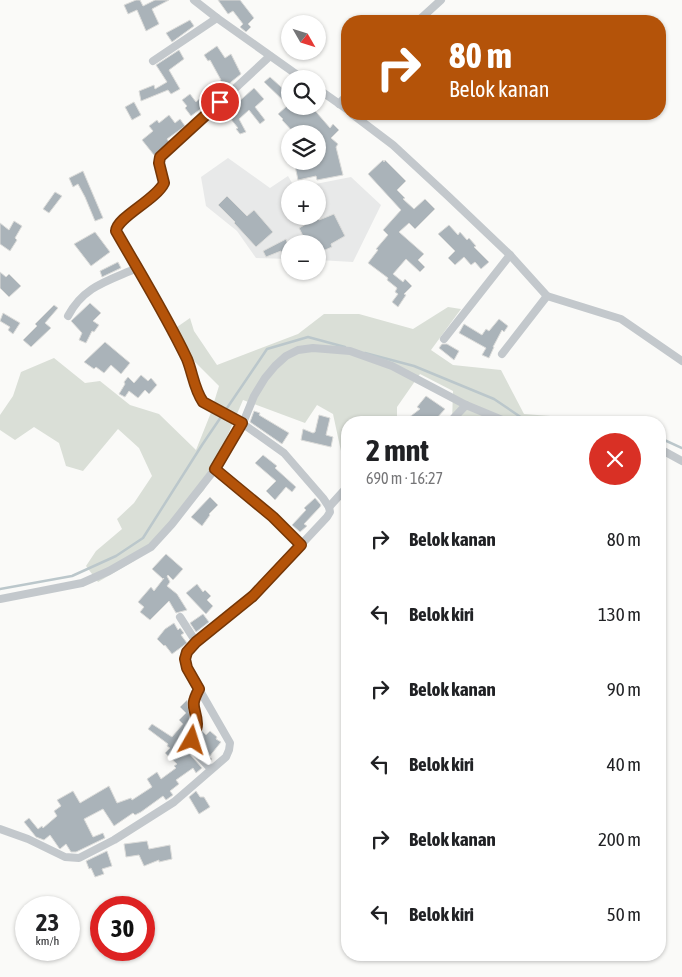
<!DOCTYPE html>
<html lang="id">
<meta charset="utf-8">
<style>
body{margin:0;font-family:"Asap Condensed",sans-serif;background:#f2f2f2;color:#202124;height:100vh;display:flex;flex-direction:column;font-size:19px;white-space:nowrap}
*{box-sizing:border-box;margin:0}
p{font-size:16px;color:#757577}
.icon{flex:none;width:28px;height:28px;fill:none;stroke:currentColor;stroke-width:2;stroke-linecap:round;stroke-linejoin:round}
.map{position:relative;flex:1;overflow:hidden}
.side{position:absolute;left:341px;top:416px;width:325px;height:545px;display:flex;flex-direction:column;background:#fff;border-radius:20px;box-shadow:0 1px 4px #0004}
.side>*{flex:none}
.hud{position:absolute;left:341px;top:15px;width:325px;height:105px;border-radius:20px;box-shadow:0 1px 4px #0004;background:#b45309;color:#fff;overflow:hidden}
.needle{width:32px;rotate:129deg}
.fabs{position:absolute;left:281px;top:15px;display:grid;gap:10px}
.fabs a{display:grid;place-items:center;width:45px;height:45px;border-radius:50%;background:#fff;box-shadow:0 1px 4px #0004;font-size:25px}
.speed{position:absolute;left:15px;top:896px;display:flex;gap:10px;font-size:25px;font-weight:700;text-align:center}
.speed>*{display:grid;place-content:center;width:65px;height:65px;border-radius:50%;background:#fff;box-shadow:0 1px 4px #0004;line-height:1}
.speed small{font-size:12px;font-weight:400}
.speed .limit{border:8px solid #d22;background:#fff;color:#111}
.pin{position:absolute;display:grid;place-items:center;width:42px;height:42px;color:#fff;margin:-21px;border:2px solid #fff;border-radius:50%;box-shadow:0 1px 5px #0007}
.me{position:absolute;width:55px;margin:-28px;rotate:6deg;stroke-linejoin:round;filter:drop-shadow(0 0 4px #0008)}
.turn{display:flex;align-items:center;gap:18px;height:105px;padding:0 25px;font-size:22px}
.turn .icon{width:65px;height:65px;stroke-width:2.5}
.turn b{display:block;font-size:35px;line-height:42px}
.round{display:grid;place-items:center;flex:none;width:52px;height:52px;border-radius:26px;background:#f2f2f2}
.headline{display:flex;align-items:center;justify-content:space-between;height:85px;padding:0 25px}
h1{font-size:30px;font-weight:700;line-height:38px}
ul{padding:0;list-style:none}
li{display:flex;align-items:center;gap:15px;height:75px;padding:0 25px}
li div{flex:1}
li b{display:block;font-size:19px}
li em{font-style:normal}
.map>svg:first-child{display:block}
.built{fill:#e8e9e9;fill-rule:evenodd}
.green{fill:#dadfd7}
.lines{fill:none;stroke-linecap:round;stroke-linejoin:round}
.stream{stroke:#bbc7cb;stroke-width:2.5}
.building{fill:#aab3b9;stroke:#dcdcda}
.street{stroke:#c3c8cc;stroke-width:8}
.route-casing{stroke:#753606;stroke-width:12}
.route{stroke:#b45309;stroke-width:9}
</style>
<div class="map">
<svg width="682" height="977" viewBox="0 0 682 977">
<rect width="100%" height="100%" fill="#fafaf8"/>
<path class="built" d="M228 158 270 188 288 176 295 188 351 177 381 205 353 262 318 260V244H290V259L256 258 237 231 206 206 201 177ZM290 189H318V216H290Z"/>
<path class="green" d="M448 307 461 309 431 350 453 365 501 370 524 414 564 417 566 422H452L453 391 420 374 397 407V422H348L347 479 333 414 317 405 305 423 243 400 204 490 181 515 156 537 134 561 98 582 86 566 96 551 122 529 117 519 134 503 152 476 139 448 118 429 83 471 66 466 59 443 34 427 15 440 0 430V415L13 396 21 372 54 358 85 383 100 381 130 405 159 414 196 450 210 415 219 386 167 334 190 318 194 331 217 365 298 334 324 314H359L413 329Z"/>
<g class="lines">
<g class="stream">
<path d="M365 353 414 366 494 399 528 422"/>
<path d="M660 438 682 448"/>
<path d="M0 589 72 576 116 556 143 538 202 445 267 349 308 337 345 347"/>
</g>
</g>
<g class="building">
<path d="M136 0H140L143 6 155 0H169L152 9 159 24 146 31 137 10 128 14 124 5Z"/>
<path d="M218 0H240L254 18 248 24 251 27 246 32 240 27 243 24 233 11 228 14Z"/>
<path d="M190 20 194 26 172 42 166 33Z"/>
<path d="M217 46 225 58 231 54 241 74 226 86 219 93 220 95 204 110 202 108 191 116 185 108 187 106 182 100 190 94 196 102 221 80 210 60 208 61 204 55Z"/>
<path d="M179 50 184 59 169 70 180 89 171 94 168 90 141 101 139 91 154 85 155 89 167 82 156 65Z"/>
<path d="M270 77 290 95V106H311L330 128 333 124 339 130 331 138 338 144 336 147 343 175 317 180 316 176 298 180 294 161H318V134H295L282 120 283 119 278 114 287 106H289L264 82Z"/>
<path d="M254 88 264 99 255 107 265 120 260 124 249 110 239 119 246 132 240 134 236 129 238 128 226 113Z"/>
<path d="M134 102 141 115 132 120 125 107Z"/>
<path d="M169 115 175 123 180 119 185 126 167 139 169 142 154 155 142 140 153 131 149 126 157 120 159 123Z"/>
<path d="M383 160 384 162 385 160 406 181 397 190 405 198 403 199 414 209 425 199 435 209 415 229 409 223 399 232 424 254 418 260 425 267 420 272 406 259 393 274 403 282 405 279 412 286 404 294 406 295 398 307 392 302 398 294 395 292 397 288 387 280 388 278 368 263 378 250 376 249 388 235 383 230 401 210 368 174Z"/>
<path d="M83 171 103 218 95 221 85 197 78 184 73 187 69 178Z"/>
<path d="M55 192 62 196 49 213 43 209Z"/>
<path d="M227 196 247 216 254 210 273 232 256 247 234 223 235 222 218 205Z"/>
<path d="M334 214 345 236 331 244 332 247 318 253V244H293L304 238 299 228 317 218 319 220Z"/>
<path d="M14 221 22 226 15 238 17 240 10 251 0 244V223L9 230Z"/>
<path d="M449 225 458 235 460 232 467 240 469 238 476 246 474 247 489 262 481 269 475 262 471 265 464 257 455 265 448 258 455 251 438 234Z"/>
<path d="M95 232 110 252 91 266 74 244Z"/>
<path d="M286 239 290 251 282 255 281 251 266 257 263 251Z"/>
<path d="M118 262 121 268 102 277 100 271Z"/>
<path d="M0 272 6 277 9 274 21 286 9 297 0 288Z"/>
<path d="M90 303 101 313 93 321 99 325 94 332 92 331 86 343 79 340 82 333 71 321Z"/>
<path d="M54 305 58 308 45 323 51 328 31 347 23 340 37 326 35 324Z"/>
<path d="M3 313 20 323 13 334 8 330 10 327 0 321Z"/>
<path d="M499 319 508 326 504 332 502 330 493 347H494L489 358 482 355 486 348 459 333 464 324 482 335 486 329 489 331Z"/>
<path d="M105 342 130 363 121 374 111 365 104 373 96 367 94 369 84 362Z"/>
<path d="M442 344H447L459 351 454 360 439 348Z"/>
<path d="M141 375 148 381 151 378 157 385 149 394 145 390 138 398 129 391 125 397 119 394 125 384 124 382 128 377 134 383Z"/>
<path d="M426 396 445 409 436 419 438 422H403L420 409 417 407Z"/>
<path d="M254 411 260 413 259 415 289 433 282 444 250 422Z"/>
<path d="M319 415 330 418 326 435 333 437 331 447 301 440 303 429 313 433 315 432Z"/>
<path d="M263 455 277 466 275 468 296 487 292 492 286 487 275 500 266 491 276 481 255 463Z"/>
<path d="M210 497 218 505 209 514 210 515 202 526 191 517Z"/>
<path d="M315 498 321 505 320 507 304 524 307 526 300 532 292 525 306 510 304 508Z"/>
<path d="M166 554 183 569 173 580 168 575 167 576 170 582 167 586 177 594 187 610 176 613 169 601 150 620 140 612 144 607 138 602 151 587 154 591 164 578 163 579 152 569Z"/>
<path d="M197 584 203 592 205 590 211 596 207 600 213 606 206 614 186 593Z"/>
<path d="M203 614 209 622 196 632 190 623Z"/>
<path d="M174 623 178 630 180 628 184 633 181 635 187 643 172 654 165 645 164 646 157 639 165 629Z"/>
<path d="M187 700 191 723 187 739V751L202 768 196 773 193 768 176 780 179 784 170 791 173 795 166 800 163 796 141 812 135 815 133 813 114 826 103 809 84 819 93 837 103 833 105 838 76 852H71L66 844 60 849 59 848 50 835 44 840 36 837 24 822 29 818 38 829 42 826 43 828 57 816 54 811 61 806 57 800 73 791 80 803 109 786 117 803 131 798 132 800 152 787 147 779 157 772 161 779 176 768 174 766 177 764 165 753 170 748 167 746 168 744 148 729 152 724 172 737 183 724 179 720 186 713 180 707Z"/>
<path d="M201 730 206 735 210 731 217 737 216 739 221 742 209 757 212 759 210 760 198 748V741Z"/>
<path d="M196 791 200 797H204L210 807 199 814 189 797Z"/>
<path d="M147 841 149 849 170 845 172 859 159 862V860L144 866 139 855 126 857 124 844Z"/>
<path d="M107 851 112 866 102 869 104 874 95 877 91 868 89 869 86 861Z"/>
</g>
<g class="lines">
<g class="street">
<path d="M194 0 217 18 303 79"/>
<path d="M418 21 441 0"/>
<path d="M153 61 217 18"/>
<path d="M318 89 348 110"/>
<path d="M339 104 348 94"/>
<path d="M352 114 393 145 448 196 510 255 547 296 621 319 682 361"/>
<path d="M68 316C84 286 108 281 137 268"/>
<path d="M444 339 510 255"/>
<path d="M502 354 547 296"/>
<path d="M450 422 466 405"/>
<path d="M660 449 682 461"/>
<path d="M215 469 273 517 301 545"/>
<path d="M329 507 348 486"/>
<path d="M0 599 82 583 109 571 151 547 172 524 215 469 243 423 254 396 265 378 275 366 286 356 298 350 313 348 350 351 392 366 466 405 507 422"/>
<path d="M180 617 196 642"/>
<path d="M199 689 193 700V708L197 723 192 740 193 750 211 769"/>
<path d="M0 829 28 839 65 857 79 858 114 840 174 802 226 757 229 750 230 743 187 668 185 659 187 652 196 642 253 596 327 517 330 512 329 507 323 498 284 453 239 421 203 402 196 392 188 361 116 231C117 217 151 202 160 191 168 181 157 168 161 157L270 56"/>
</g>
</g>
<g class="lines">
<defs>
<path id="route" d="M192 740C194 735 197 730 197 724 196 706 189 708 199 689L187 668 185 659 187 652 196 642 253 596 301 545 273 517 215 469 242 423 203 402C194 389 193 374 187 359 166 315 140 273 116 231 117 217 156 200 164 183L159 163 160 157 220 102"/>
</defs>
<use href="#route" class="route-casing"/>
<use href="#route" class="route"/>
</g>
</svg>
<div class="fabs">
<a><svg class="needle" viewBox="-14 -14 28 28"><path d="M0-13l5 13h-10z" fill="#e53935"/><path d="M0 13l5-13h-10z" fill="#757577"/></svg></a>
<a><svg class="icon" aria-label="search" viewBox="0 0 24 24"><circle cx="10" cy="10" r="6"/><path d="M15 15l6 6"/></svg></a>
<a><svg class="icon" aria-label="layers" viewBox="0 0 24 24"><path d="M12 4l9 5-9 5-9-5zM3 14l9 5 9-5"/></svg></a>
<a>+</a>
<a>−</a>
</div>
<div class="speed"><div>23<small>km/h</small></div><div class="limit">30</div></div>
<div class="pin" style="left:220px;top:102px;background:#d93025"><svg class="icon" aria-label="arrive" viewBox="0 0 24 24"><path d="M6 21V4h12l-3 4 3 4H6"/></svg></div>
<svg class="me" style="left:192px;top:740px" viewBox="-20 -20 40 40"><path d="M0-17L14 15 0 8-14 15z" fill="#b45309" stroke="#fff" stroke-width="4"/></svg>
<div class="hud">
<div class="turn"><svg class="icon" aria-label="right" viewBox="0 0 24 24"><path d="M7 20v-9h11M14 6l5 5-5 5"/></svg><div><b>80 m</b>Belok kanan</div></div>
</div>
<section class="side">
<div class="headline"><div><h1>2 mnt</h1><p>690 m · 16:27</p></div><a class="round" style="background:#d93025;color:#fff"><svg class="icon" aria-label="close" viewBox="0 0 24 24"><path d="M6 6l12 12M18 6L6 18"/></svg></a></div>
<ul>
<li><svg class="icon" aria-label="right" viewBox="0 0 24 24"><path d="M7 20v-9h11M14 6l5 5-5 5"/></svg><div><b>Belok kanan</b></div><em>80 m</em></li>
<li><svg class="icon" aria-label="left" viewBox="0 0 24 24"><path d="M17 20v-9H6M10 6l-5 5 5 5"/></svg><div><b>Belok kiri</b></div><em>130 m</em></li>
<li><svg class="icon" aria-label="right" viewBox="0 0 24 24"><path d="M7 20v-9h11M14 6l5 5-5 5"/></svg><div><b>Belok kanan</b></div><em>90 m</em></li>
<li><svg class="icon" aria-label="left" viewBox="0 0 24 24"><path d="M17 20v-9H6M10 6l-5 5 5 5"/></svg><div><b>Belok kiri</b></div><em>40 m</em></li>
<li><svg class="icon" aria-label="right" viewBox="0 0 24 24"><path d="M7 20v-9h11M14 6l5 5-5 5"/></svg><div><b>Belok kanan</b></div><em>200 m</em></li>
<li><svg class="icon" aria-label="left" viewBox="0 0 24 24"><path d="M17 20v-9H6M10 6l-5 5 5 5"/></svg><div><b>Belok kiri</b></div><em>50 m</em></li>
</ul>
</section>
</div>
